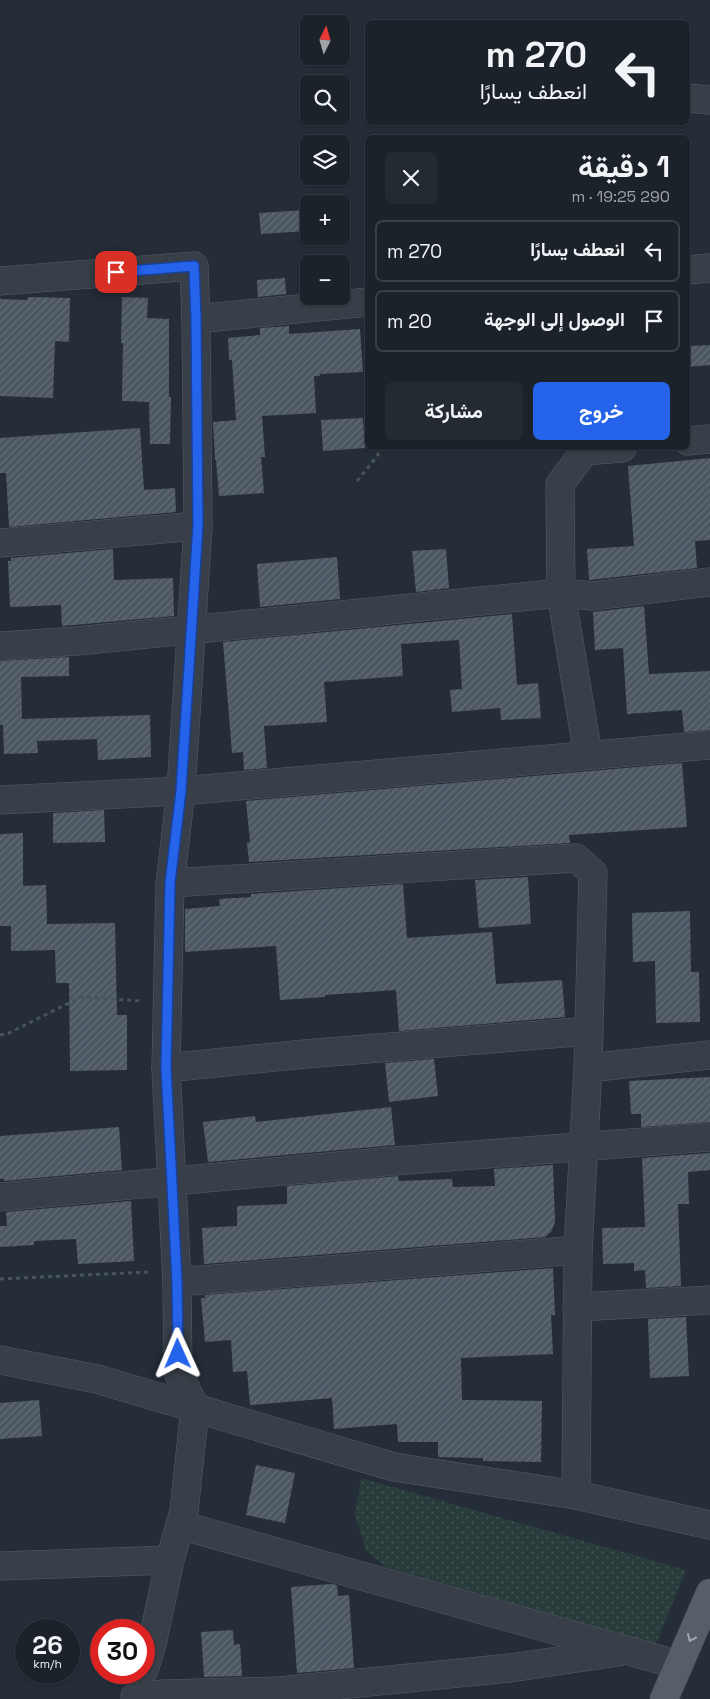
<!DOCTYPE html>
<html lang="ar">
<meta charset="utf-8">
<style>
body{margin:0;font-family:"Space Grotesk",Vazirmatn,sans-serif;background:#242a32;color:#f1f3f6;direction:rtl;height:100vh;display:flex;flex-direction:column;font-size:19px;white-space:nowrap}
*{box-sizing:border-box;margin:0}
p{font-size:16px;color:#a0a4a8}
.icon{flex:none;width:28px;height:28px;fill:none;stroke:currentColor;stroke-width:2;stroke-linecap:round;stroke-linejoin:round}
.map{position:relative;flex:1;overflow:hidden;direction:ltr}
.details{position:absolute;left:365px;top:135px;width:325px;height:315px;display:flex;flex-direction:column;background:#1b222a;border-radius:8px;box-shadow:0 1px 4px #0004,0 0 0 1px #393f47;direction:rtl}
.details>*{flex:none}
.guide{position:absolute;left:365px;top:20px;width:325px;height:105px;border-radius:8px;box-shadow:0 1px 4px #0004,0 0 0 1px #393f47;direction:rtl;background:#1b222a;color:#f1f3f6;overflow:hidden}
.needle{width:32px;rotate:5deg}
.buttons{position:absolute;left:300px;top:15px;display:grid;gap:10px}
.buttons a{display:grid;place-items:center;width:50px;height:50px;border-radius:8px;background:#1b222a;box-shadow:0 1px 4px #0004,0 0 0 1px #393f47;font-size:25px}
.speed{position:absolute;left:15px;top:1619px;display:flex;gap:10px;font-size:25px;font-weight:700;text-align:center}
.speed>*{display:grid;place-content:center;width:65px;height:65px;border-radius:50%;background:#1b222a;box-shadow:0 1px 4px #0004,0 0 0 1px #393f47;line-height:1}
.speed small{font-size:12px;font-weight:400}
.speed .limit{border:8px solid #d22;background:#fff;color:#111}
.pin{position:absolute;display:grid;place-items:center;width:42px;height:42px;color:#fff;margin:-21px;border-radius:10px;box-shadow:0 2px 8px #0006}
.me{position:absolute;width:55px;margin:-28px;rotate:359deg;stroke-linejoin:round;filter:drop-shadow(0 0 4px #0008)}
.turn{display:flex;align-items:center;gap:18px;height:105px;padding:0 20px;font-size:22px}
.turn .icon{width:65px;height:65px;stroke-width:2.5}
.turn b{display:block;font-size:35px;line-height:42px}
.round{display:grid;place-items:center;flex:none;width:52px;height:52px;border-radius:8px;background:#242a32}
.headline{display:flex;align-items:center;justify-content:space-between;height:85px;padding:0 20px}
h1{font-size:30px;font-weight:700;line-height:38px}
.button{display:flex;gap:10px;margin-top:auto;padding:10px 20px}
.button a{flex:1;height:58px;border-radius:8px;background:#2563eb;color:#fff;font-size:20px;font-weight:700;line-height:58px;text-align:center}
.button a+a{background:#242a32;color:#f1f3f6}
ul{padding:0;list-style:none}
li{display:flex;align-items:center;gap:15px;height:62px;margin:0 10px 8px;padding:0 10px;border:2px solid #393f47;border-radius:8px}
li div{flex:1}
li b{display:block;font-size:19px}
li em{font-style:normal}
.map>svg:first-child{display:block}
.grass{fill:url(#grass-dots)}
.building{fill:url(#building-hatch)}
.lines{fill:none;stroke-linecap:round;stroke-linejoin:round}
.minor-casing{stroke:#565d66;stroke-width:29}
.major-casing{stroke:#414851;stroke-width:29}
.path{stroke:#465658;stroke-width:3;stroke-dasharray:4 4;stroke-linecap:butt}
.minor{stroke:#383f48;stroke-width:28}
.major{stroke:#565e68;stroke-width:28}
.oneway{stroke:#a0a8b2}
.route-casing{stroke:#184099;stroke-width:12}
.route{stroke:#2563eb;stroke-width:9}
</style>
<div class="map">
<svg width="710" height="1699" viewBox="0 0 710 1699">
<defs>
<pattern id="grass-dots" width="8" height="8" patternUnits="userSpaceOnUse" patternTransform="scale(1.25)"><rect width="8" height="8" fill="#293b3b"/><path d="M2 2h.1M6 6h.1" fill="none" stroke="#465556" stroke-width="1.8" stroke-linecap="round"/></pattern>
<pattern id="building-hatch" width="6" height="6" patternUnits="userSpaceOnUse" patternTransform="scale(1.25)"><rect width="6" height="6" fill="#4d5763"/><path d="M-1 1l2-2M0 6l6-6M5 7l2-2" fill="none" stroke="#646d78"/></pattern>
</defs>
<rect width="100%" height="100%" fill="#242d38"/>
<path class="grass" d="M361 1478 686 1570 656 1644 386 1567 366 1551 355 1514Z"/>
<g class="building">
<path d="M306 210 307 231 261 234 259 213Z"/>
<path d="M285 278 286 294 258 297 257 280Z"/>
<path d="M28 297 70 298 69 342 55 341 53 398 0 396V299L27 300Z"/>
<path d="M122 297 148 298 147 318 169 319V397H171L170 444H150L149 402 122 401 123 343H121Z"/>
<path d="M289 326V334L360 329 363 372 320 374V376H314L316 413 262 416 265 457H261L264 493 219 496 216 460H215L213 422 236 420 232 360H229L228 338 260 335V328Z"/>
<path d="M710 345V365L688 367V346Z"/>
<path d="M363 418 365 448 323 451 321 420Z"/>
<path d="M140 428 144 490 175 488 176 512 9 527 6 473H0V438Z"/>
<path d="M710 458V540L695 541 697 568 589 580 587 549 634 546 628 466Z"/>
<path d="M113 549 114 580 173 578 174 616 62 626 61 605 10 607 8 561H11V558Z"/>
<path d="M446 549 449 588 416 592 412 551Z"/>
<path d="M337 557 340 599 260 607 257 564Z"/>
<path d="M644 606 649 674 710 671V730L684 732 682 710 627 714 623 648 595 650 593 612Z"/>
<path d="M512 614 517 685 538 683 541 718 501 720 500 708 452 712 450 690 462 689 459 640 401 644 403 676 324 682 327 722 264 726 267 768 244 770 243 752 232 753 223 642Z"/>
<path d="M69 657V676L21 677 22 719 150 715 151 757 98 760 97 739 37 741 38 753 4 754 3 725H0V661Z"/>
<path d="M682 763 687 827 569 835 570 843 249 862 247 843 250 842 246 801Z"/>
<path d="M104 810 105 842 53 843V813Z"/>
<path d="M23 833V886L46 885 47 924 115 923 117 1015H127V1070L70 1071 69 983H56L55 950 11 951V926H0V834Z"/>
<path d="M528 877 531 924 479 928 475 880Z"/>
<path d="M403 884 407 938 492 932 496 984 562 980 565 1017 399 1031 396 990 325 995V997L280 1000 276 946 185 952V909L220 906 219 899 251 897V894Z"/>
<path d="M690 911 691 972H699L700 1022 656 1023 655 961 633 962 632 913Z"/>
<path d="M434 1059 438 1096 389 1102 385 1063Z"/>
<path d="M710 1077V1122L641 1127V1114H631L629 1081Z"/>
<path d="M391 1107 395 1145 208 1162 203 1122 255 1116 256 1122Z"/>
<path d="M119 1127 122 1170 4 1181V1179H0V1136Z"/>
<path d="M710 1153V1170L688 1172 689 1204H678L681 1286 646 1288 645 1270 634 1271V1263L603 1264 602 1228 645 1227 642 1158Z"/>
<path d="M553 1165 555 1222 551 1232 545 1237 204 1264 202 1228 237 1226V1206L287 1204V1186L398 1176 399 1181 452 1179 453 1187 495 1186 494 1169Z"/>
<path d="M131 1201 134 1261 78 1264 76 1239 34 1241V1245L0 1247V1226H7L6 1212Z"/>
<path d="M553 1268 555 1315H551L553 1354 461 1358 462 1400 542 1401 541 1462 483 1461V1458L438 1457V1442H398L397 1424 334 1429 332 1398 250 1405 247 1371 233 1372 231 1340 205 1342 201 1298H205V1295Z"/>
<path d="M686 1317 689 1376 650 1378 648 1319Z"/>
<path d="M39 1400 42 1436 0 1439V1403Z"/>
<path d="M256 1465 295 1473 285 1523 246 1515Z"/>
<path d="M332 1584 337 1585 338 1596 349 1595 354 1668 297 1673 291 1587Z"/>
<path d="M233 1630 234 1645 240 1644 242 1676 204 1677 201 1632Z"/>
</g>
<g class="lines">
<defs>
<g id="minor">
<path d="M688 98 710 100"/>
<path d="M688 270 710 268"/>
<path d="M0 281 194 266 196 319 198 526 181 791 170 883 166 1068 177 1282 178 1372 195 1408 184 1511 170 1560 152 1644 144 1670"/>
<path d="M196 319 368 302"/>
<path d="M688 441 710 439"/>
<path d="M0 543 198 526"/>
<path d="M0 646 77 641 561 593 592 596 710 582"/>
<path d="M588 755 561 593 560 484 585 451 622 448"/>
<path d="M0 800 181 791 710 745"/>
<path d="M170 883 576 858 593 873 588 1068 578 1250 576 1495"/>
<path d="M166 1068 305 1054 589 1031"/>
<path d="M588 1068 710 1055"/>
<path d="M0 1197 382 1162 710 1137"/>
<path d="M177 1282 578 1250"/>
<path d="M577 1307 710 1300"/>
<path d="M0 1360 97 1379 394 1467 576 1495 710 1525"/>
<path d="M180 1525 679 1665"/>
<path d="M0 1566 170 1560"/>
<path d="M135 1697 164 1694 279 1691 510 1668 618 1652"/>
</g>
<path id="major" d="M664 1699 710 1593"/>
</defs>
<use href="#minor" class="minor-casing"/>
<use href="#major" class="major-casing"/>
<g class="path">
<path d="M357 481 378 455V448"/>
<path d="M0 1035 9 1033 81 997 141 1001"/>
<path d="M0 1279 148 1272"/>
</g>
<use href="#minor" class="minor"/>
<use href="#major" class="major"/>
</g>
<defs><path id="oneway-chevron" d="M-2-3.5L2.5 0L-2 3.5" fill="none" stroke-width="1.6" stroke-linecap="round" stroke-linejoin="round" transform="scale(1.25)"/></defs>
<use class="oneway" href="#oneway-chevron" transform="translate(691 1638) rotate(114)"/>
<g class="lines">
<defs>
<path id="route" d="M116 272 194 266 196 318 198 526 181 791 170 883 166 1068 177 1282 178 1354"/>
</defs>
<use href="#route" class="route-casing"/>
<use href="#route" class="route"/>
</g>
</svg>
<div class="buttons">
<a><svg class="needle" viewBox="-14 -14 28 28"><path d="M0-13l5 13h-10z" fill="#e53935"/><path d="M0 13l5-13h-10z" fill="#a0a4a8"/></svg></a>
<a><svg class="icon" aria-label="search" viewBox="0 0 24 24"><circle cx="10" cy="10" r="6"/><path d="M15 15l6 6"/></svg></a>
<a><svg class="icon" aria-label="layers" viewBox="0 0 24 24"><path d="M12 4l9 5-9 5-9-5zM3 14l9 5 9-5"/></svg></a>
<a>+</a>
<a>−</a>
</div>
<div class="speed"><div>26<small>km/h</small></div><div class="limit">30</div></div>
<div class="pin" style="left:116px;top:272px;background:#d93025"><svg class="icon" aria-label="arrive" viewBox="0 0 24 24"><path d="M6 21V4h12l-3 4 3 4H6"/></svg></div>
<svg class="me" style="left:178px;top:1354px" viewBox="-20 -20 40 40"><path d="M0-17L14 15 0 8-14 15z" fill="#2563eb" stroke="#fff" stroke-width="4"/></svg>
<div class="guide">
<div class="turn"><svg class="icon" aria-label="left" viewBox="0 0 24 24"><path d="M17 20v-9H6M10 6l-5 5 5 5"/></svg><div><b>270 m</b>انعطف يسارًا</div></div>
</div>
<section class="details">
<div class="headline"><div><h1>1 دقيقة</h1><p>290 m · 19:25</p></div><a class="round"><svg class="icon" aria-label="close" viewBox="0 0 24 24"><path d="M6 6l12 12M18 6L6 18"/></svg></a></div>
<ul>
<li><svg class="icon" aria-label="left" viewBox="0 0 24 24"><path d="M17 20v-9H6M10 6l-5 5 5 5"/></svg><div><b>انعطف يسارًا</b></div><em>270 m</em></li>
<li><svg class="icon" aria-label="arrive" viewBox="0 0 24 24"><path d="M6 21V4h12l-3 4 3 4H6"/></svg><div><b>الوصول إلى الوجهة</b></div><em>20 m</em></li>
</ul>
<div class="button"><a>خروج</a><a>مشاركة</a></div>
</section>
</div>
